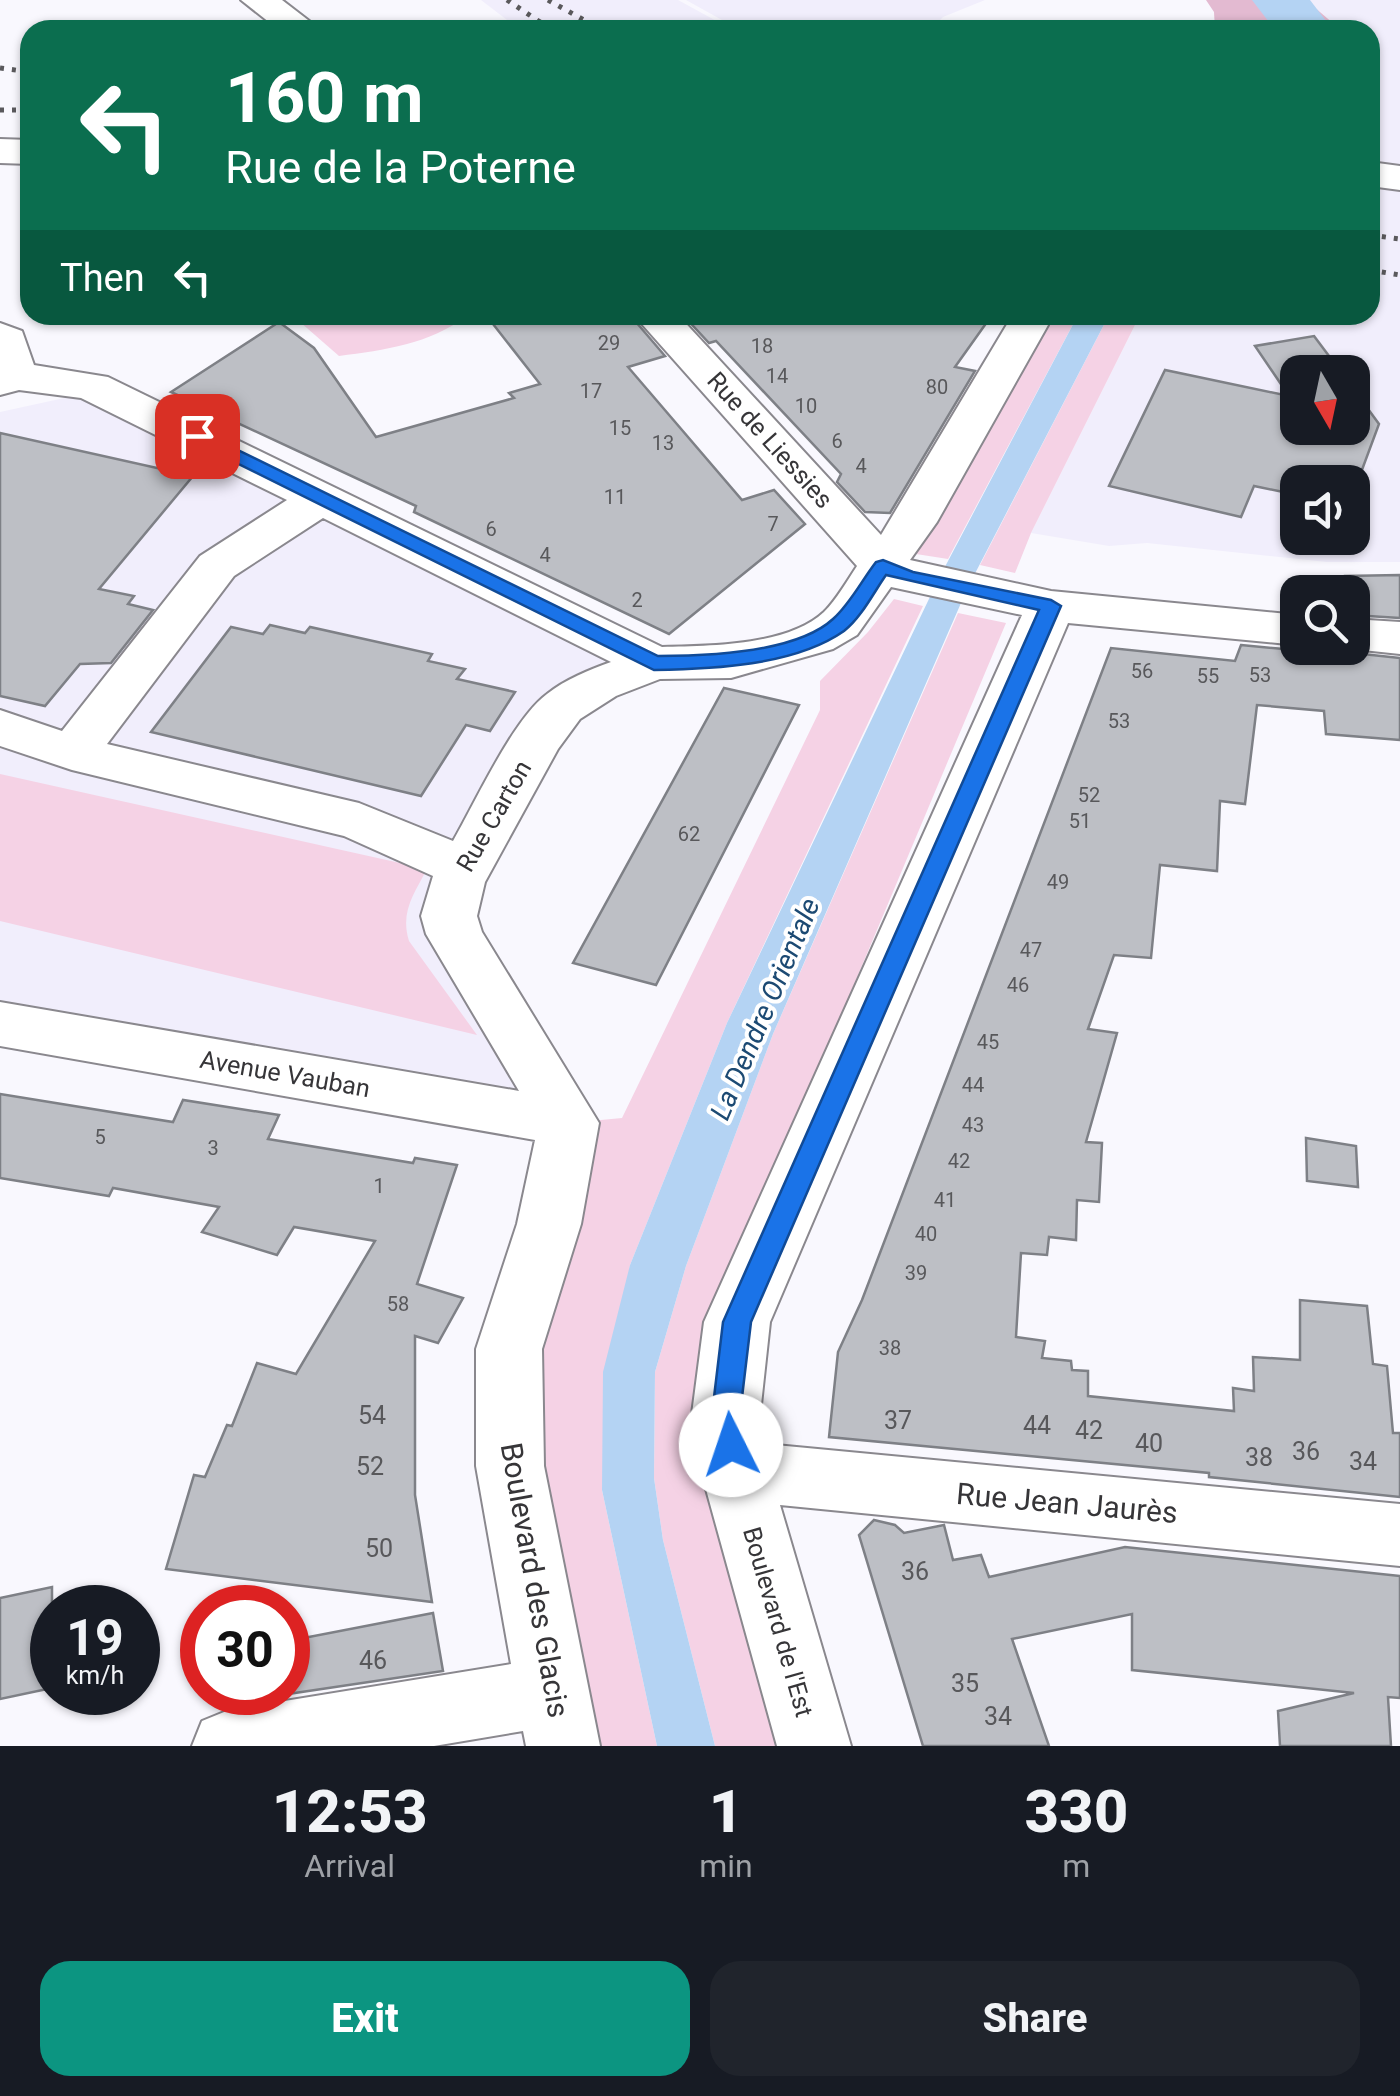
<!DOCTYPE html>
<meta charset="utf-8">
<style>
body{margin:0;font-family:Roboto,sans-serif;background:#20242c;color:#f1f3f6;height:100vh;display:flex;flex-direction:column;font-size:38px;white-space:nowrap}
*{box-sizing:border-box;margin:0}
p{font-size:32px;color:#9ea1a6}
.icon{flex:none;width:55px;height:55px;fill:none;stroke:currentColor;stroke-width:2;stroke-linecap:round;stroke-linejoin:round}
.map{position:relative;height:1746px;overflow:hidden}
.panel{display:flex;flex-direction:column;background:#171b24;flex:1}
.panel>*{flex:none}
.banner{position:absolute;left:20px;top:20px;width:1360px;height:305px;border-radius:30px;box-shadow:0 2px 8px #0004;background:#0b6e4f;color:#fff;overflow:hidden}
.needle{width:65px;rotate:171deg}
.tools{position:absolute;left:1280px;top:355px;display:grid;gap:20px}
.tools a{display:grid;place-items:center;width:90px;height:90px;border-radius:20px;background:#171b24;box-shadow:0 2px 8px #0004;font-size:50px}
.speed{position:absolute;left:30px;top:1585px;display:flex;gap:20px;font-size:50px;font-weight:700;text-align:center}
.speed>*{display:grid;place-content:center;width:130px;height:130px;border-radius:50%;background:#171b24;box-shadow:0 2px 8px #0004;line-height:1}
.speed small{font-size:25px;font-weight:400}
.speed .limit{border:15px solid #d22;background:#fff;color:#111}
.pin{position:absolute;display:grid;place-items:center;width:85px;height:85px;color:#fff;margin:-42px;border-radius:20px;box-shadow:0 5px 15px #0006}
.me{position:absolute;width:110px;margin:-55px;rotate:356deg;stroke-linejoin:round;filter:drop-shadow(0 0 8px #0008)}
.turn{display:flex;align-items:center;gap:35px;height:210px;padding:0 40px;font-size:45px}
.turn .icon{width:130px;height:130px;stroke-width:2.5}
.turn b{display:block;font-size:70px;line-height:85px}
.then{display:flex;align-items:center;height:95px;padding:0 40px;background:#0003;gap:20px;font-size:38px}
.eta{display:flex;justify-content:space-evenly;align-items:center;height:170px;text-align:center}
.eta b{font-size:60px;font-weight:800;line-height:70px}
.action{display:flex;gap:20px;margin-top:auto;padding:20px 40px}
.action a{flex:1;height:115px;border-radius:30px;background:#0c9581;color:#fff;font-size:40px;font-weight:800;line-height:115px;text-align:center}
.action a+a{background:#20242c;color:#f1f3f6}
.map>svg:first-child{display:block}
.built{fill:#f1eefc;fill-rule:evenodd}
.green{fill:#f5d2e5}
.forest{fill:#e3bad1}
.water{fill:#b4d3f3}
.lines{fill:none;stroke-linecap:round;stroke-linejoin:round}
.river{fill:#b4d3f3;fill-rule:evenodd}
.building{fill:#bdbfc5;stroke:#7e8086;stroke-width:2.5}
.minor-casing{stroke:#8a888e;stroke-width:4}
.minor{fill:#fff;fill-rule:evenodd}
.rail{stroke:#5a595c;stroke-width:5;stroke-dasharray:4 8;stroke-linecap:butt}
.route{fill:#1a73e8;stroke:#114b97;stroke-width:2.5}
.labels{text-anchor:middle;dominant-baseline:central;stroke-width:8;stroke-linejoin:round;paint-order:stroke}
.number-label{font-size:20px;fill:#58585b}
.street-label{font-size:25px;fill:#363538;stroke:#fff}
.near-number-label{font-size:25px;fill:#58585b}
.water-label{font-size:28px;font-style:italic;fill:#1c4a73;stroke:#fff}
.near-street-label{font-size:30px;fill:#363538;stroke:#fff}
</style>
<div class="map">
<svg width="1400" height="1746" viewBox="0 0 1400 1746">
<rect width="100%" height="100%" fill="#f9f8fe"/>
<g class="built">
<path d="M481 0H678L733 30H520Z"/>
<path d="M686 0H985L943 17 930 30H740Z"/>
<path d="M1306 0H1400V562H1327L1147 543 1109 546 1031 533 1140 315H1370V30H1341ZM1298 372H1352V428H1298ZM1298 482H1352V538H1298Z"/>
<path d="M78 395 654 663 598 685 457 882 569 1123 0 1024V412Z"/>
</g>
<g class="green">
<path d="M292 315H467V316C429 344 385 350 339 356Z"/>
<path d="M1033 315H1078L948 559 916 554Z"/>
<path d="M1109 315H1140L1031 533 1015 573 980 565Z"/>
<path d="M894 599 923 606 727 1023 630 1265 602 1490 657 1746H567L510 1466 569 1123 622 1118 820 710V681L868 632Z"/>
<path d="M958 613 1006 623 713 1320 697 1462 779 1746H715L663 1540 654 1478 655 1372 686 1266 773 1034Z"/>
<path d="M0 774 427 869C414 894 400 912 409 941L477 1035 0 921Z"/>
</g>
<path class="forest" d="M1206 0H1306L1341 30H1215L1214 12Z"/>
<path class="water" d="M1078 315H1109L968 587 773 1034 686 1266 655 1372 654 1478 663 1540 715 1746H657L602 1490 603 1372 630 1265 727 1023 938 580Z"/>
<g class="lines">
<path class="river" d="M1252 0H1310L1333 30H1275Z"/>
</g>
<g class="building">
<path d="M486 315H630L665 356 628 367 742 500 774 490 805 524 669 634 414 512 416 506 171 392 279 322 314 348 376 437 514 398 509 393 540 384Z"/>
<path d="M683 315H992L955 367 975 371 890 513 865 512 837 482 841 474 716 341 709 343Z"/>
<path d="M1314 336 1341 372H1298V428H1352V387L1379 424 1356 486 1301 473 1293 494 1254 486 1241 517 1109 486 1165 370 1289 396 1255 346Z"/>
<path d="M0 433 193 476 99 589 134 596 128 604 153 610 111 663 80 664 45 706 0 696Z"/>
<path d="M1400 575V618L1352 615V592H1312V578L1345 580V576Z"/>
<path d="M270 625 305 633 310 627 432 654 428 661 465 669 457 679 515 692 490 731 466 725 421 796 151 732 231 627 263 634Z"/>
<path d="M1241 645 1316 652V648H1340L1344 652 1400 658V740L1326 734 1324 711 1257 705 1245 804 1220 801 1217 871 1160 865 1151 958 1114 955 1088 1029 1117 1033 1086 1142 1102 1143 1099 1202 1077 1200 1076 1240 1049 1237 1047 1255 1021 1253 1016 1337 1045 1341 1042 1358 1071 1361 1072 1370 1088 1371V1396L1234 1411 1233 1388 1254 1391 1253 1357 1300 1360V1300L1367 1306 1373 1364 1387 1366 1393 1433H1400V1497L1209 1477V1473L829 1437 838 1352 862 1300 1111 648 1235 661Z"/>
<path d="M724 688 799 705 656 985 573 963Z"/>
<path d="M0 1094 173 1122 183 1100 279 1115 268 1139 413 1163 415 1158 457 1165 417 1284 463 1298 438 1343 415 1336V1495L432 1602 166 1569 194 1475 205 1477 227 1425 232 1426 257 1363 296 1374 375 1241 294 1227 277 1255 202 1232 219 1207 113 1188 109 1196 0 1178Z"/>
<path d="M1306 1138 1356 1146 1358 1187 1307 1181Z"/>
<path d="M874 1520 895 1525 904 1533 944 1525 953 1560 981 1555 989 1577 1125 1547 1400 1576V1698L1388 1697 1391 1746H1280L1278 1711 1354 1693 1132 1670V1614L1012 1639 1049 1746H923L859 1535Z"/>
<path d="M52 1587V1688L0 1699V1598Z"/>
<path d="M433 1613 443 1671 288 1694V1641Z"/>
</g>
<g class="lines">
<defs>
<g id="minor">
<path d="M241 0H282L321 30H279Z"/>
<path d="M0 139 30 140V164L0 163Z"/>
<path d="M1370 162 1400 166V190L1370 186Z"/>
<path d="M634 315H678L881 535 1012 316H1042L1048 325 937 522 910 560 1051 591 1298 615V645L1068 623 770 1322 760 1414 765 1444 1400 1504V1566L780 1505 851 1746H777L701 1471 692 1414 704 1322 1022 615 891 587 857 635 833 649 731 678 660 679 616 696 580 719 558 749 485 882 477 916 482 932 599 1123 581 1224 542 1349 544 1466 600 1746H526L523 1731 434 1746H192L202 1721 229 1710 511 1664 476 1466V1349L517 1224 535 1140 0 1046V1002L519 1091 426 934 421 916 433 876 344 836 72 770 0 746V710L62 731 200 556 287 500 81 398 19 390 0 395V323L22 331 34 365 108 377 662 647C708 646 788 646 824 612 837 599 847 581 857 566ZM323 518 611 662C589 670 566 679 547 694 513 719 475 803 453 841L359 803 107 744 234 576Z"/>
<path d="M1352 619 1400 622V654L1344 648H1352Z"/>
</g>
</defs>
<use href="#minor" class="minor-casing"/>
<use href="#minor" class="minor"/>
<g class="rail">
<path d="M507 0 552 30"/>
<path d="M548 0 602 30"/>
<path d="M0 68 30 72"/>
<path d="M0 110H30"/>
<path d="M1370 235 1400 239"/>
<path d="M1370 270 1400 275"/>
</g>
</g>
<path class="route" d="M197 430 658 656C705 656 796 653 833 619 850 604 862 580 876 562L883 560 913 572 1051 600 1061 606 751 1322 740 1414 745 1445 741 1453 731 1457 721 1453 712 1414 723 1322 1039 610 886 575C874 592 861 618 844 631 794 666 712 669 654 670L190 440 187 436Z"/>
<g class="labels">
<g class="number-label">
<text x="609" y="343">29</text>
<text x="762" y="346">18</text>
<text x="777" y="376">14</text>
<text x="937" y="387">80</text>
<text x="591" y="391">17</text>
<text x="806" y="406">10</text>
<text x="620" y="428">15</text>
<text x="837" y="441">6</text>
<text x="663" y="443">13</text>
<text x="861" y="466">4</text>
<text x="615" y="497">11</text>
<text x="773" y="524">7</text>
<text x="491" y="529">6</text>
<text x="545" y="555">4</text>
<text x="637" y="600">2</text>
<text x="1142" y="671">56</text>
<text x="1260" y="675">53</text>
<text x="1208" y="676">55</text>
<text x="1119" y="721">53</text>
<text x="1089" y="795">52</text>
<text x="1080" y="821">51</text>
<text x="689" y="834">62</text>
<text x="1058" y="882">49</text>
<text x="1031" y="950">47</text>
<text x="1018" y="985">46</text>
<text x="988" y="1042">45</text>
<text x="973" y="1085">44</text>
<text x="973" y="1125">43</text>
<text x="100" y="1137">5</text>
<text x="213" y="1148">3</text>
<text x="959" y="1161">42</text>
<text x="379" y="1186">1</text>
<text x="945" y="1200">41</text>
<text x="926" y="1234">40</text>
<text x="916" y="1273">39</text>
<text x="398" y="1304">58</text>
<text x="890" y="1348">38</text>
</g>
<g class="street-label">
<text transform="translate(770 440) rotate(48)">Rue de Liessies</text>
<text transform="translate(494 816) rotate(-60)">Rue Carton</text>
<text transform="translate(285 1074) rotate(10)">Avenue Vauban</text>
<text transform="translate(778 1622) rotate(74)">Boulevard de l'Est</text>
</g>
<g class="near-number-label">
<text x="372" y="1415">54</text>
<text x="898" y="1420">37</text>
<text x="1037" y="1425">44</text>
<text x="1089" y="1430">42</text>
<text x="1149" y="1443">40</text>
<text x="1306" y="1451">36</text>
<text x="1259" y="1457">38</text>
<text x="1363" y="1461">34</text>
<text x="370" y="1466">52</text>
<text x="379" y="1548">50</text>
<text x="915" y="1571">36</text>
<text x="373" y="1660">46</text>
<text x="965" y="1683">35</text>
<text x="998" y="1716">34</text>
</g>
<g class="water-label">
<text transform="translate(765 1009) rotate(-67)">La Dendre Orientale</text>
</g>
<g class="near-street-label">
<text transform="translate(1067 1503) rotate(5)">Rue Jean Jaurès</text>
<text transform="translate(535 1580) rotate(80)">Boulevard des Glacis</text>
</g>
</g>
</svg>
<div class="tools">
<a><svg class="needle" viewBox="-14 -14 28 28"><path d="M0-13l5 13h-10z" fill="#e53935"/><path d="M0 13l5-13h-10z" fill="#9ea1a6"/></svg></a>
<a><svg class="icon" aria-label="sound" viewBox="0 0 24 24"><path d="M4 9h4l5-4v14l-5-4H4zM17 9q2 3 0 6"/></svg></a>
<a><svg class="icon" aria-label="search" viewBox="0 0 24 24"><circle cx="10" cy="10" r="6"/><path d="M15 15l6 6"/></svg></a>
</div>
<div class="speed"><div>19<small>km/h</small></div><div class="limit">30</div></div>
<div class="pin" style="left:197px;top:436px;background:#d93025"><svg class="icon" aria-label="arrive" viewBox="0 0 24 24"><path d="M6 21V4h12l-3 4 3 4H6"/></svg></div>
<svg class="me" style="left:731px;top:1445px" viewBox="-20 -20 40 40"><circle r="19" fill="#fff"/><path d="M0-13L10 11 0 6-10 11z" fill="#1a73e8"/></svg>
<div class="banner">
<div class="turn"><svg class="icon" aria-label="left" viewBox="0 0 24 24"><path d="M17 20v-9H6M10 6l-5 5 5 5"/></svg><div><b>160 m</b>Rue de la Poterne</div></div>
<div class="then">Then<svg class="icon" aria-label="left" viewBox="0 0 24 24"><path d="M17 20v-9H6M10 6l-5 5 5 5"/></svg></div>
</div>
</div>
<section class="panel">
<div class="eta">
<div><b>12:53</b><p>Arrival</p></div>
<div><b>1</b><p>min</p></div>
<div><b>330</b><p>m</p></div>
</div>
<div class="action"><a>Exit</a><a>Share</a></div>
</section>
